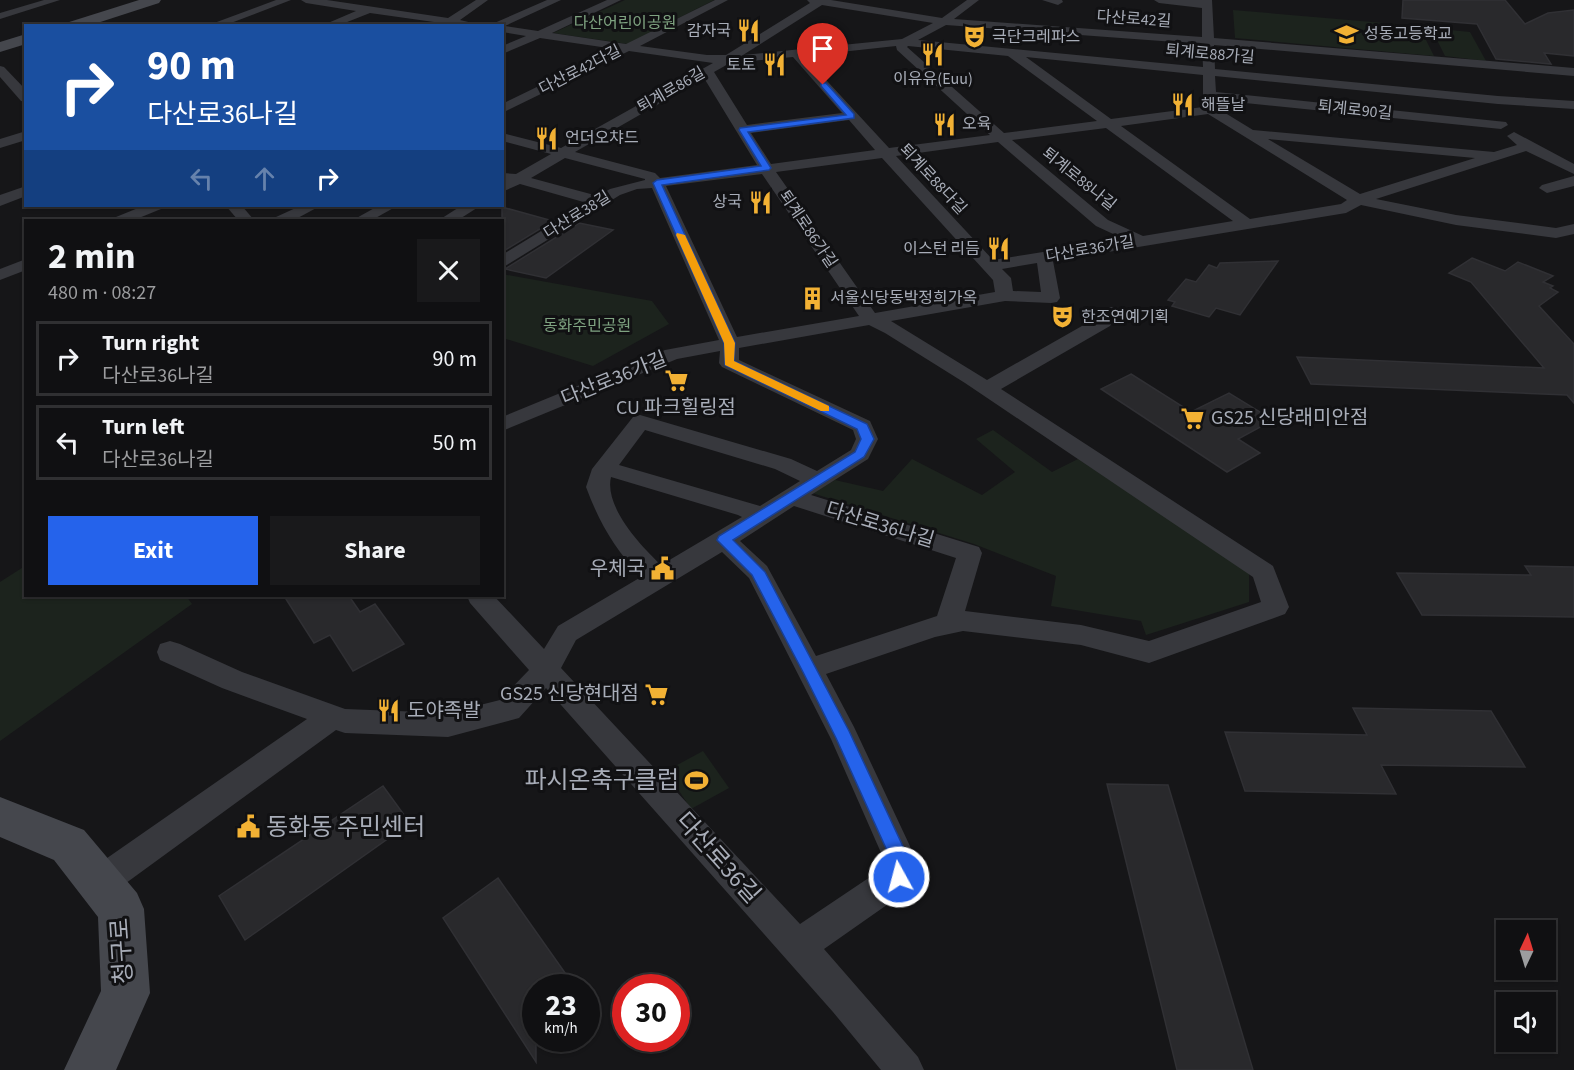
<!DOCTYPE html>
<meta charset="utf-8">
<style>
body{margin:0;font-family:"Source Sans 3","Noto Sans KR",sans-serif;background:#19191b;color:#f1f3f6;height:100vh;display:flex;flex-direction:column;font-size:22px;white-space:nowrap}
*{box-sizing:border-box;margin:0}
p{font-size:20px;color:#9c9d9f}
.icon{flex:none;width:33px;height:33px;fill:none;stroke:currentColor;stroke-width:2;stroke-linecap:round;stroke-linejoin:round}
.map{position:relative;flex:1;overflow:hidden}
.details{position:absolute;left:24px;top:219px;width:480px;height:378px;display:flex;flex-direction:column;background:#101012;border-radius:0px;box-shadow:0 2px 4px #0004,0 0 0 2px #303032}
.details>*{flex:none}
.hud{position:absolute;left:24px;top:24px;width:480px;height:183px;border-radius:0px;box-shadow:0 2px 4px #0004,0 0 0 2px #303032;background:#1a4fa0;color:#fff;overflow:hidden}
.needle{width:39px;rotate:4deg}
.fabs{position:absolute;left:1496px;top:920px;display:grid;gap:12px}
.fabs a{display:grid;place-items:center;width:60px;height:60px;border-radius:0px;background:#101012;box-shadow:0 2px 4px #0004,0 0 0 2px #303032;font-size:30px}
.speed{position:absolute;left:522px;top:974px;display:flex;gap:12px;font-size:30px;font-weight:700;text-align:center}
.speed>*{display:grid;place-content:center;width:78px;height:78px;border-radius:50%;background:#101012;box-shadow:0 2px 4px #0004,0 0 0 2px #303032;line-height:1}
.speed small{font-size:15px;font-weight:400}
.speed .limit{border:9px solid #d22;background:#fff;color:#111}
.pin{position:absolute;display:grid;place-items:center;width:51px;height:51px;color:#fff;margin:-62px -26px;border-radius:50% 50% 50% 0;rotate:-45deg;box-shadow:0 0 6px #0007}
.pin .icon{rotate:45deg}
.me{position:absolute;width:66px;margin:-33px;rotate:353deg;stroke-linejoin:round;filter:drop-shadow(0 0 4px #0008)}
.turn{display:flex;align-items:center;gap:21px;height:126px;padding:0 24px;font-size:27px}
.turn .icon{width:78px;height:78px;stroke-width:2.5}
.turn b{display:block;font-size:42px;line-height:51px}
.lanes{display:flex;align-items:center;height:57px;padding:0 24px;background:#0003;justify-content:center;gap:30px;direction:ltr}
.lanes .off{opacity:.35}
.round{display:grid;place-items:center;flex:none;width:63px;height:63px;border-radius:0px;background:#19191b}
.overview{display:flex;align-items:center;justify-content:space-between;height:102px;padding:0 24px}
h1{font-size:36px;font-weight:700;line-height:45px}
.button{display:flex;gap:12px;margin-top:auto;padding:12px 24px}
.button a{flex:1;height:69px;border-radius:0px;background:#2563eb;color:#fff;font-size:24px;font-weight:700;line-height:69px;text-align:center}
.button a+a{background:#19191b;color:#f1f3f6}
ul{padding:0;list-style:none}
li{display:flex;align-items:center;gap:18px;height:75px;margin:0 12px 9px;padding:0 12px;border:3px solid #303032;border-radius:0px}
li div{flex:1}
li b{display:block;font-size:22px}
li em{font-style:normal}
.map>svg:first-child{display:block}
.green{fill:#1c231d}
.building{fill:#29292c;stroke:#303034;stroke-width:1.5}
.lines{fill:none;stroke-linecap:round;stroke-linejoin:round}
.minor{fill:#37383d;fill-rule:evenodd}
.secondary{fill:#45474d;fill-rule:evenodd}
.route{fill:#2563eb;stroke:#184099;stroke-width:1.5}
.slow{fill:#f59e0b}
.labels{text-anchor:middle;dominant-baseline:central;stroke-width:6;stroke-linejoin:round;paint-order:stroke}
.far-street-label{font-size:16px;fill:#a8adb8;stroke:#111113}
.far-park-label{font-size:16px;fill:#7fa381;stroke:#111113}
.far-poi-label{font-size:16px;fill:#a8adb8;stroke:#111113;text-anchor:start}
.street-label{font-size:20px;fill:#a8adb8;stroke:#111113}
.poi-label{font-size:20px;fill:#a8adb8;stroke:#111113;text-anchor:start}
.near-poi-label{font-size:24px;fill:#a8adb8;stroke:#111113;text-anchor:end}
.near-street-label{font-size:24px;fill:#a8adb8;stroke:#111113}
</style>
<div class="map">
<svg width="1574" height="1070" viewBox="0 0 1574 1070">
<rect width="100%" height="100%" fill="#161618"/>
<g class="green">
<path d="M625 0H714L628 44 553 33Z"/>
<path d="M1233 10 1419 26 1434 56 1235 38Z"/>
<path d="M1431 28 1470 32 1486 61 1445 56Z"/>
<path d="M502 274 652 301 669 324 593 366 503 338Z"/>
<path d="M993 430 1052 472 1078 459 1249 572V602L1146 635 1141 621 1051 606 1056 576 974 544 812 493 835 480 883 491 912 459 982 495 1015 472 976 439Z"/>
<path d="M25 566 26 596H186L192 604 0 741V582Z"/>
<path d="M703 751 729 788 691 809 666 771Z"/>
</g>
<g class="building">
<path d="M1403 0H1505L1525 24 1548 13 1574 10V56L1544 53 1551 64 1496 59 1477 24 1402 18Z"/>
<path d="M502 207 553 221 502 252Z"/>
<path d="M579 223 613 230 546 278 505 269Z"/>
<path d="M1472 258 1505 271 1518 262 1553 276 1543 282 1553 286 1550 288 1558 292 1539 306 1574 344V403L1567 395 1311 384 1297 357 1544 368 1471 282 1449 273Z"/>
<path d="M1278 261 1240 315 1216 308 1209 317 1172 306 1175 302 1168 300 1186 279 1196 282 1209 265 1217 268 1220 263Z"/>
<path d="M1131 374 1191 412 1229 393 1273 420 1238 439 1260 453 1227 472 1101 389Z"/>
<path d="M1525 566 1574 567V617L1422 615 1397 573 1531 575Z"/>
<path d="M284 596H349L360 612 375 604 404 644 353 671 330 635 314 643Z"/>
<path d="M1353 708 1491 711 1525 767 1381 765 1396 794 1245 791 1225 732 1367 735Z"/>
<path d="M1107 784 1168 785 1253 1070H1177Z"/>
<path d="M383 786 410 823 245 940 219 896Z"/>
<path d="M498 878 575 987H536V1062L443 918Z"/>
</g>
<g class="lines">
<g class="minor">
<path d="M44 0H60L0 19V13Z"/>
<path d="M276 0H291L223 26H206Z"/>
<path d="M301 0H327L448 18 476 0H488L460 20 485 26H442L441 23 370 13 337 26H321L356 11 306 3Z"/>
<path d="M547 0H561L505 26 538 31 607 0H621L552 33 626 44 715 0H728L640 46 707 55H726L810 3 807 0H831L942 18 967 0H979L954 19 1202 37V8L1159 3 1154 0H1212L1214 38 1574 68V76L1214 45 1215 69 1498 96 1574 101V109L1498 104 1215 76 1216 92 1506 122 1508 125 1501 129 1216 100 1217 108 1253 130 1494 152 1517 145 1507 136 1514 132 1574 164V174L1526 151 1376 199 1456 215 1556 228 1574 224V234L1556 238 1456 225 1361 205 1346 213 1053 261 1060 298 1057 302 1051 303 1005 301 891 321 987 380 1096 318 1105 307H1117L1120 311 1110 326 1001 389 1273 566 1289 607 1285 614 1149 663 1081 645 963 631 935 637 826 674 854 727 909 844C916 859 917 873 911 888L824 949 918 1057 924 1070H881L833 1012 546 688 519 718 448 737 345 733 336 730 111 894 99 899 87 894 83 883 87 872 307 719 222 688 160 660 157 652 160 644 170 641 180 644 242 672 345 709 448 713 500 700 529 670 470 603 467 596H494L544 649 558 626 641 577C614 548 600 524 586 487L592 469 633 417 640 415 647 417 791 459 817 471 851 450 856 439 853 430 722 367 719 363 720 351 677 359 502 431V417L665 350 719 340 652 188 637 189 620 195 502 268V255L587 203 520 184 502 192V181L505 180 502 179 503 173 516 174 551 154 502 141V133L561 148 713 63 629 51 502 113V104L615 49 540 38 502 54V46L526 36 502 32V26H491L492 24ZM822 5 933 23 902 39 743 55ZM946 25 1202 44 1203 67 918 40ZM896 46 897 50 990 135 889 148 804 56ZM908 46 1008 56 1097 121 1004 133 907 47ZM793 57 842 113 747 125 714 72 730 63ZM1026 57 1203 75V107L1111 119ZM704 78 757 165 660 178 655 173 575 152ZM1208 114 1347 200 1341 204 1250 219 1121 126ZM849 120 875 150 771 164 751 133ZM1106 128 1233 221 1143 236 1108 220 1012 140ZM1268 139 1475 158 1360 194ZM998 142 1096 226 1124 239 993 260 896 156ZM565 158 645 179V180L610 189 598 196 531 178ZM882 158 993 280 995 292 875 313 776 172ZM762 174 859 316 737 337 666 186ZM1037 263 1041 292 1013 291 1011 278 1002 269ZM869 325 885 333 965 383 1253 577 1261 602 1149 641 1081 625 965 611 982 553 979 547 811 495 868 459 878 439 870 421 739 360V348ZM645 430 775 469 800 481 760 506 619 465ZM611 477 738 515 742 517 661 565C641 546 604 507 611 477ZM794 506 956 558 937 616 816 656 767 566 740 541ZM722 552 749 578 831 739 882 855V869L800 924 561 668 576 640Z"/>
<path d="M1042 0H1062L1063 2 1058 5Z"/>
<path d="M0 66 4 67 26 90V102L21 101 0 77Z"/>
<path d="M26 131V140L0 148V139Z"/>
<path d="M1574 176V186L1547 193 1539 188 1542 185Z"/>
<path d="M26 186V196L0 206V195Z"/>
<path d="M143 206H163L161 209 134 220H114L116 217Z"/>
<path d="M226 206H242L254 220H238Z"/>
<path d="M300 206H320L294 220H274L276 217Z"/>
<path d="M378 206H397L372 220H353Z"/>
<path d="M461 206H480L458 220H439Z"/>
<path d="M26 259V270L0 280V269Z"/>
</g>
<g class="secondary">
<path d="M139 0H161L159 3 88 26H64L66 23Z"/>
<path d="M26 34V44L0 52V42Z"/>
<path d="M0 797 84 830 137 893 144 909 150 993 116 1070H64L101 991 98 917 54 860 0 837Z"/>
</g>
</g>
<path class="route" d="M821 83H826L854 114V118L748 132 771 168 769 170 662 185 735 343 734 361 867 424 874 439 864 457 733 540 765 572 849 731 907 855 908 877 905 883 899 886 892 883 889 877V855L836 738 803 672 752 575 717 540 719 536 855 452 861 439 857 429 725 365 724 343 653 183 657 180 761 166 739 130 740 128 846 115 821 86Z"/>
<path class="slow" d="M677 233 685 235 735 343 734 361 829 406V411H821L725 365 724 343 676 235Z"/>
<defs>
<symbol id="restaurant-bare" viewBox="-9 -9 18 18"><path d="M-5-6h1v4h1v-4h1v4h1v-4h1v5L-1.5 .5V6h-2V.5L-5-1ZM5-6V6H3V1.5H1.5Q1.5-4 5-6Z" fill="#f2b134" stroke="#111113" stroke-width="2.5" paint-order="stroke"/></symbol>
<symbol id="school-bare" viewBox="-9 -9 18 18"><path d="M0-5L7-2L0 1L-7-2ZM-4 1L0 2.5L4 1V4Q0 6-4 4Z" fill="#f2b134" stroke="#111113" stroke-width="2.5" paint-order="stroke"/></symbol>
<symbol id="theatre-bare" viewBox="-9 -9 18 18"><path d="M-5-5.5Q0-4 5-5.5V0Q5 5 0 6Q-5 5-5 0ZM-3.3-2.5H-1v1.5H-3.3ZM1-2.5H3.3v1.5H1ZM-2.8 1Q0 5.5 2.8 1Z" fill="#f2b134" stroke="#111113" stroke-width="2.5" paint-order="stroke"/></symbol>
<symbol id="building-bare" viewBox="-9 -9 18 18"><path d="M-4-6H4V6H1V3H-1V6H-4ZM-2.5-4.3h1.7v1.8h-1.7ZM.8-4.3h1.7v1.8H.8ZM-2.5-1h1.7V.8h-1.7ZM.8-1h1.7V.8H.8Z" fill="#f2b134" stroke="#111113" stroke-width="2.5" paint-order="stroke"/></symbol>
<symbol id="supermarket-bare" viewBox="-9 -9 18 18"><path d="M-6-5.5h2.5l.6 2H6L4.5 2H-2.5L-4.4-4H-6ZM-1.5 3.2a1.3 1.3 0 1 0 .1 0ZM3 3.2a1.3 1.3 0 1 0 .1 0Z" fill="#f2b134" stroke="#111113" stroke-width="2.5" paint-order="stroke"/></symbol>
<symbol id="civic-bare" viewBox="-9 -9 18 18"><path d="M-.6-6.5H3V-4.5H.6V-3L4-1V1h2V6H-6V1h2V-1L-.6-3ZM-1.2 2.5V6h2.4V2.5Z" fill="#f2b134" stroke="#111113" stroke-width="2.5" paint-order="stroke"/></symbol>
<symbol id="stadium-bare" viewBox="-9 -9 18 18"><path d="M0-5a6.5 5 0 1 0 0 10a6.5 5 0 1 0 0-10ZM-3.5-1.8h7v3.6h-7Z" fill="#f2b134" stroke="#111113" stroke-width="2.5" paint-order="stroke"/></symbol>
</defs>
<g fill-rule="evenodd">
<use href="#restaurant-bare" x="732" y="14" width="33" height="33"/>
<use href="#school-bare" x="1330" y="18" width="33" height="33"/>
<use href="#theatre-bare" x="958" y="20" width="33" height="33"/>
<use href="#restaurant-bare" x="916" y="38" width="33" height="33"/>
<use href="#restaurant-bare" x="758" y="48" width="33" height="33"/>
<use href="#restaurant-bare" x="1166" y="88" width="33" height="33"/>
<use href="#restaurant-bare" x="928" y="108" width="33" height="33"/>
<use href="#restaurant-bare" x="530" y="122" width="33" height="33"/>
<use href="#restaurant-bare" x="744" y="186" width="33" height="33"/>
<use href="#restaurant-bare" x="982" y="232" width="33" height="33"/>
<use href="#building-bare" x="796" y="282" width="33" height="33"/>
<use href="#theatre-bare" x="1046" y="300" width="33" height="33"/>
<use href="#supermarket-bare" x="660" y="364" width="33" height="33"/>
<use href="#supermarket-bare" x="1176" y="402" width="33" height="33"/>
<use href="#civic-bare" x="646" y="552" width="33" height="33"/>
<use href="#supermarket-bare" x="640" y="678" width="33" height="33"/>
<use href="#restaurant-bare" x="372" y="694" width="33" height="33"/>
<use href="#stadium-bare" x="680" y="764" width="33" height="33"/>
<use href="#civic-bare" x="232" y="810" width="33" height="33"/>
</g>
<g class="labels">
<g class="far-street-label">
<text transform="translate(1134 19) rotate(4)">다산로42길</text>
<text transform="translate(1210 54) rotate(5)">퇴계로88가길</text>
<text transform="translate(580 70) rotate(-27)">다산로42다길</text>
<text transform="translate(671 90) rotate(-30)">퇴계로86길</text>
<text transform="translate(1355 110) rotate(6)">퇴계로90길</text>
<text transform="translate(933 179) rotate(47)">퇴계로88다길</text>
<text transform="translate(1079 179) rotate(39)">퇴계로88나길</text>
<text transform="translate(577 215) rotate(-32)">다산로38길</text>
<text transform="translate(808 229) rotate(56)">퇴계로86가길</text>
<text transform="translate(1090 249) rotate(-10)">다산로36가길</text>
</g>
<g class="far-park-label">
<text x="625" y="23">다산어린이공원</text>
<text x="587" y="326">동화주민공원</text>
</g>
<g class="far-poi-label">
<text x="731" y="31" text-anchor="end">감자국</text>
<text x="1364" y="34">성동고등학교</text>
<text x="992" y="37">극단크레파스</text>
<text x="756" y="65" text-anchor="end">토토</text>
<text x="933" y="79" text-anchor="middle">이유유(Euu)</text>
<text x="1201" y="105">해뜰날</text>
<text x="962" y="124">오육</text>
<text x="565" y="138">언더오챠드</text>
<text x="742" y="202" text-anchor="end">상국</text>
<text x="980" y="249" text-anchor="end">이스턴 리듬</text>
<text x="830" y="298">서울신당동박정희가옥</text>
<text x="1081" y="317">한조연예기획</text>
</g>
<g class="street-label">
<text transform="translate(614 379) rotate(-22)">다산로36가길</text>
<text transform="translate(880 525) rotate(17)">다산로36나길</text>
</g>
<g class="poi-label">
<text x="676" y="408" text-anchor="middle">CU 파크힐링점</text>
<text x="1211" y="418">GS25 신당래미안점</text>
<text x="645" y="569" text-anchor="end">우체국</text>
<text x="639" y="694" text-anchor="end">GS25 신당현대점</text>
<text x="407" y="711">도야족발</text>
</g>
<g class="near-poi-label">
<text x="679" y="780">파시온축구클럽</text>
<text x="266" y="827" text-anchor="start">동화동 주민센터</text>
</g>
<g class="near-street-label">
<text transform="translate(718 858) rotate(48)">다산로36길</text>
<text transform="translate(122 951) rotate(-94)">청구로</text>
</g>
</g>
</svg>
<div class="fabs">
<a><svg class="needle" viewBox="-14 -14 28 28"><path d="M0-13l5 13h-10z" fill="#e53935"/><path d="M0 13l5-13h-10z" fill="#9c9d9f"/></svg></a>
<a><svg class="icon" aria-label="sound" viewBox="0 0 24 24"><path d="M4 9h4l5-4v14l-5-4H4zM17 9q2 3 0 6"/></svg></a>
</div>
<div class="speed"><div>23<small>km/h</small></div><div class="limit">30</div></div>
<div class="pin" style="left:823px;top:85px;background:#d93025"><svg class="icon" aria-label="arrive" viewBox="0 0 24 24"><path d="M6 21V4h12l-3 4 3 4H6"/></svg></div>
<svg class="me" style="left:899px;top:877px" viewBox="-20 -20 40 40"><circle r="17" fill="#2563eb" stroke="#fff" stroke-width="3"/><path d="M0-11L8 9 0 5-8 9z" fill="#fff"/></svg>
<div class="hud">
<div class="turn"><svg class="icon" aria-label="right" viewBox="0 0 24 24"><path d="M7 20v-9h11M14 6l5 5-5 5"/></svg><div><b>90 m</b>다산로36나길</div></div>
<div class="lanes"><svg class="icon off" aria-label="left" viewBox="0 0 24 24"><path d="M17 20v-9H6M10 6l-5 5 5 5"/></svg><svg class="icon off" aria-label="ahead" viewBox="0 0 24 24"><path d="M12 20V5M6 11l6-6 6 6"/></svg><svg class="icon" aria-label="right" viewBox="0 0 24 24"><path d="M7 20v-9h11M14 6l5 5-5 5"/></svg></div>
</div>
<section class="details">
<div class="overview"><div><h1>2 min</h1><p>480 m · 08:27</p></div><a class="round"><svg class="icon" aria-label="close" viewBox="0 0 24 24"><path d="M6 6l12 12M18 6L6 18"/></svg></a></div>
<ul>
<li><svg class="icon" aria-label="right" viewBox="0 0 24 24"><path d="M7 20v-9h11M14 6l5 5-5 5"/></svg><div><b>Turn right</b><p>다산로36나길</p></div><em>90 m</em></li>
<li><svg class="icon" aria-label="left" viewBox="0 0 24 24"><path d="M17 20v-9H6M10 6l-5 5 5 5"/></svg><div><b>Turn left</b><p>다산로36나길</p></div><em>50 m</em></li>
</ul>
<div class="button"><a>Exit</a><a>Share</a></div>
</section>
</div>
